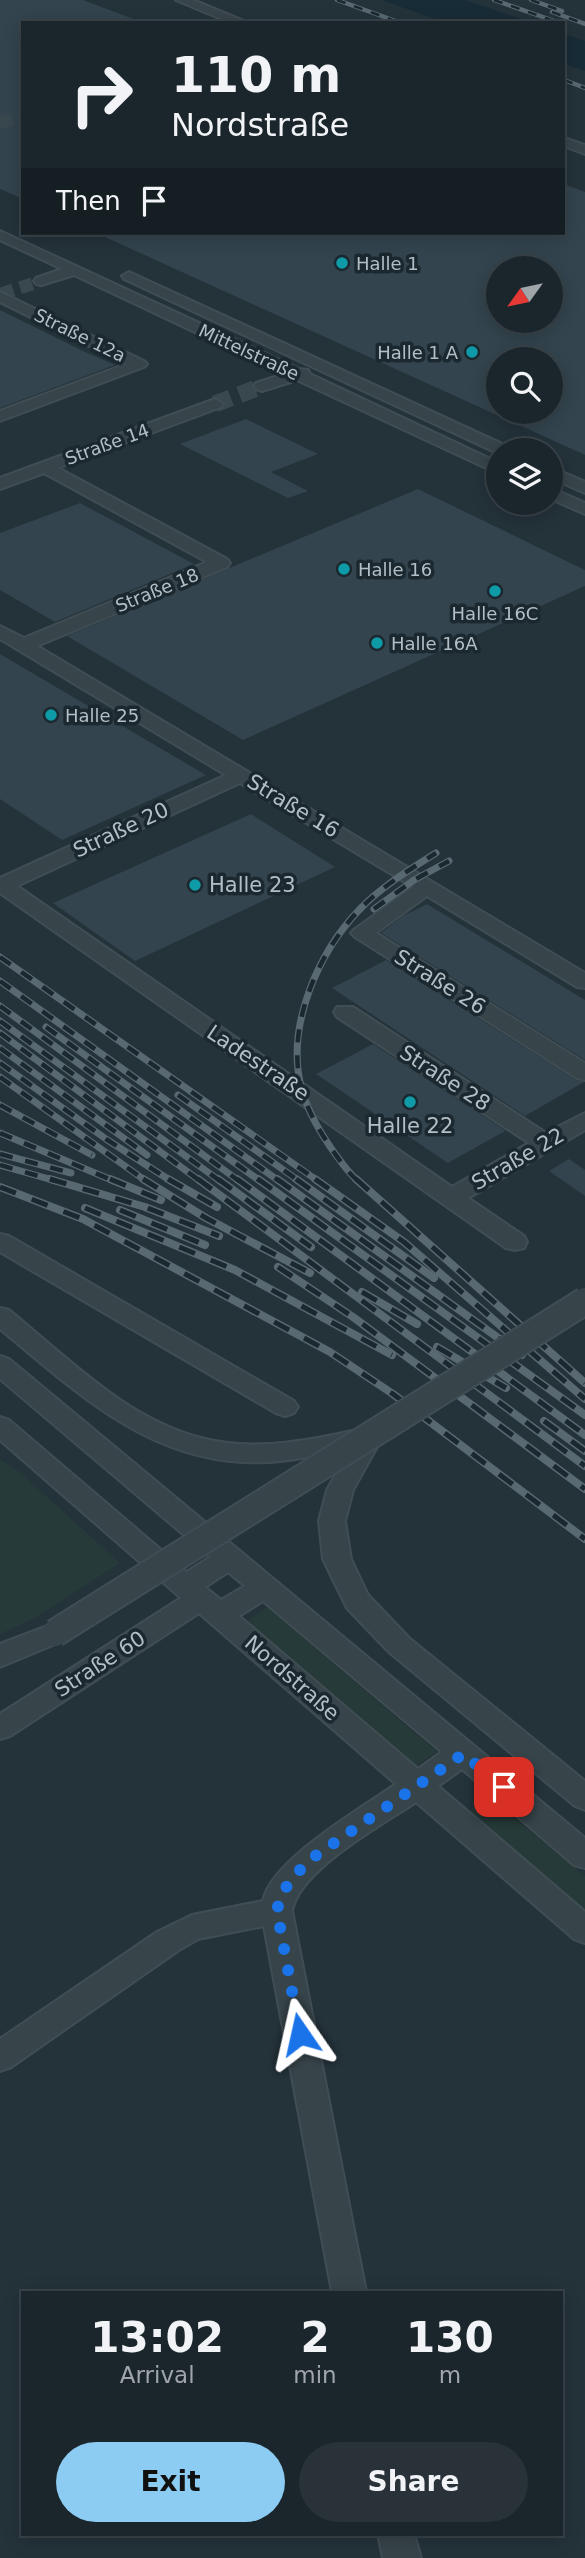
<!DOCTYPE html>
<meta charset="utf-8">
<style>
body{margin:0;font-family:"DejaVu Sans",sans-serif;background:#283238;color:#f1f3f6;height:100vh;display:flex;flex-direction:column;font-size:26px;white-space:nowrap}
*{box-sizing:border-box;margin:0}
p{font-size:23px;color:#a0a5a9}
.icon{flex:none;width:38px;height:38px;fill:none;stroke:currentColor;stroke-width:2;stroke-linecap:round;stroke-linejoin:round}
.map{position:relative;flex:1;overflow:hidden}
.details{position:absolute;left:21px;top:2291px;width:542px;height:245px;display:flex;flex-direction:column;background:#1b262c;border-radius:0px;box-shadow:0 4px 18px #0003,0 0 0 2px #394348}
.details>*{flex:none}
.guide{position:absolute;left:21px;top:21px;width:544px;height:214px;border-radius:0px;box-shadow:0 4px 18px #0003,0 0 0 2px #394348;background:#1b262c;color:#f1f3f6;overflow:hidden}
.needle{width:46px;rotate:237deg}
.fabs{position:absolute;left:486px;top:256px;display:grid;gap:14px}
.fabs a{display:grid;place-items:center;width:77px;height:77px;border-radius:50%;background:#1b262c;box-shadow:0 4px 18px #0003,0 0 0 2px #394348;font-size:35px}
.pin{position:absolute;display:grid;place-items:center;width:60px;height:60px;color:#fff;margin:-30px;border-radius:14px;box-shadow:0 4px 10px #0006}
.me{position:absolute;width:77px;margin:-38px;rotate:349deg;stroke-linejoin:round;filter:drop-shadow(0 0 5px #0008)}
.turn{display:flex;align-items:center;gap:24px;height:147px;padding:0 35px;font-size:32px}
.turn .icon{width:91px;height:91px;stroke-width:2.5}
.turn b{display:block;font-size:49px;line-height:60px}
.then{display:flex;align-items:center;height:66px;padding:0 35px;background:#0003;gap:14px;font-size:26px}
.eta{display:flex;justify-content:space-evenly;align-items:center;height:119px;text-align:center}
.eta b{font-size:42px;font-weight:700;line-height:49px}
.cta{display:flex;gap:14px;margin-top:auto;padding:14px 35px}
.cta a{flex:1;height:80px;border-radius:42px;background:#8ccbf2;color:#111;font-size:28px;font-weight:700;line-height:80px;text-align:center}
.cta a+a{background:#283238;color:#f1f3f6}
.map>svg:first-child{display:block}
.green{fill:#263b39}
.water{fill:#182c37}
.building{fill:#33444e;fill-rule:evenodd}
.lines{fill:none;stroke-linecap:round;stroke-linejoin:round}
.minor-tunnel-far1{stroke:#39474f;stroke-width:13;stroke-dasharray:13 7;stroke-linecap:butt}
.minor-tunnel{stroke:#39474f;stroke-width:17;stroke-dasharray:17 9;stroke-linecap:butt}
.minor-casing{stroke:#404d53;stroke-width:4}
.minor{fill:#37444a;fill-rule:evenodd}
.rail-far2-casing{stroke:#596971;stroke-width:4.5}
.rail-far1-casing{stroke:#596971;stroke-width:7}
.rail-casing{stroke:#596971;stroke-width:8}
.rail-far2{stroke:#1c282f;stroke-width:2.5;stroke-dasharray:9;stroke-linecap:butt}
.rail-far1{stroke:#1c282f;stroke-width:4.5;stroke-dasharray:13;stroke-linecap:butt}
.rail{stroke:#1c282f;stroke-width:5;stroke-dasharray:17;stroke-linecap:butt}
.minor-bridge-casing{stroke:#404d53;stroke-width:30;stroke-linecap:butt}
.minor-bridge{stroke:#37444a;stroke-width:26}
.route{stroke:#1a73e8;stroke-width:12;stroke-dasharray:0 21.6}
.culture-dot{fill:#0f9aa8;stroke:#1c282f;stroke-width:2.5}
.labels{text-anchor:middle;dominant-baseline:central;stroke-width:7;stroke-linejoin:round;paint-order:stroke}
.far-poi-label{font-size:18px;fill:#b3bfc6;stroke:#1c282f;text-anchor:start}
.far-street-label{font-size:18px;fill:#b3bfc6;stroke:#1c282f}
.street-label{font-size:21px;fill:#b3bfc6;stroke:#1c282f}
.poi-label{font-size:21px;fill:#b3bfc6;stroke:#1c282f;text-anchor:start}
</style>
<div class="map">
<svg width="585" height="2558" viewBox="0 0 585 2558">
<rect width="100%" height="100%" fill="#24323a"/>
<g class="green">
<path d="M0 1459 18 1471 120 1563 35 1618 0 1634Z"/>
<path d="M267 1607 437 1752 414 1767 244 1623Z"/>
<path d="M488 1797 585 1876V1914L467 1813Z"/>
</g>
<g class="water">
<path d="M382 0H465L532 23H447Z"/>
<path d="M564 34 585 41V71L564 64Z"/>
</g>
<g class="building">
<path d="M0 0H83L139 21 23 23V199L0 189Z"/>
<path d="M564 184 585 192V455L96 233H564ZM499 268H551V320H499ZM499 359H551V411H499Z"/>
<path d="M0 310 81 350 115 365 0 408Z"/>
<path d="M246 419 318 454 271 472 308 491 288 498 180 444Z"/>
<path d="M418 489 585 570V586L243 740 67 636Z"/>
<path d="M80 503 194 564 55 622 0 590V533Z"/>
<path d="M0 654 206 775 62 840 0 799Z"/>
<path d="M251 814 335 867 135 961 53 903Z"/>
<path d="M427 904 585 1000V1060L381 933 403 916Z"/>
<path d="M386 960 576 1080 584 1082 525 1116 332 988Z"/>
<path d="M373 1044 503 1129 505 1131 448 1163 316 1074Z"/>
<path d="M569 1159 585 1170V1196L549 1171Z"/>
</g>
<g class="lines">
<g class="minor-tunnel-far1">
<path d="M0 123 23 117"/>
<path d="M1 294 41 281"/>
</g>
<path class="minor-tunnel" d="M215 404 262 386"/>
<defs>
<g id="minor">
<path d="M176 0H193L249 23H231Z"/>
<path d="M564 138 585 145V154L564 146Z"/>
<path d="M0 231 299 369 308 370 310 374 499 463V474L297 380 262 391 256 389 254 386 256 383 284 374 74 275 41 285 36 284 34 281 36 278 62 269 0 240Z"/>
<path d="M129 272 509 447 511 450H499L497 453 124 279 122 276Z"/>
<path d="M0 292 144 361 147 364 144 367 0 421V411L126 364 0 302Z"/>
<path d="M215 399 223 404 221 407 58 468 227 559 230 563 227 567 37 646 585 973V988L577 987 427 896 376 933 585 1063V1080L577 1078 355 937 351 933 355 929 413 887 240 783 17 886 452 1187 529 1143 337 1017 334 1012 337 1007H353L546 1133 585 1113V1130L468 1198 524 1236 527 1242 524 1248 515 1250 506 1248 0 893V878L226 775 0 639V626L24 638 207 562 44 473 0 489V478Z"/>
<path d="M551 467 585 482V493L551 478Z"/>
<path d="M551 488 585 503V514L551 499Z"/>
<path d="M0 1234 9 1236 294 1401 298 1407 294 1413 285 1416 276 1413 0 1252Z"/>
<path d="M0 1308 9 1310C68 1358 128 1421 205 1439 258 1452 318 1439 370 1427L379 1430 383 1436 353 1490 345 1521 351 1559 368 1595 409 1638 585 1781V1810L575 1806 389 1652 347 1608 323 1559 319 1521 327 1490 350 1449C315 1456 279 1464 244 1462 144 1458 73 1389 0 1329Z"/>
<path d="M0 1356 9 1359 585 1838V1868L574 1865 462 1769 438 1786 585 1912V1943L574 1939 416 1802C382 1825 299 1870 292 1911L366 2292H332L264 1926 198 1939 179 1950 11 2067 0 2071V2039L157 1932 192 1915 263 1901C271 1860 362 1808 396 1784L199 1613 10 1736 0 1739V1714L181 1598 0 1440V1417L9 1420 187 1572 210 1557 0 1379ZM228 1572 245 1586 221 1600 205 1587ZM263 1601 442 1752 418 1769 239 1616Z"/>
<path d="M55 1623 65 1626 69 1633 65 1640 0 1667V1644Z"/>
<path d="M378 2534H414L421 2558H383Z"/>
</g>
</defs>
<use href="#minor" class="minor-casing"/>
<use href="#minor" class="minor"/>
<defs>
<g id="rail-far2">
<path d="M337 0 401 23"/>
<path d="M494 0 560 23"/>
<path d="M531 0 562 11"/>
<path d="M552 12 585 24"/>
<path d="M564 80 585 88"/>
</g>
<g id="rail-far1">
<path d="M374 909 414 880 449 861"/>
<path d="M0 957 318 1181"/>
<path d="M0 981 279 1181"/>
<path d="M0 1006 239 1181"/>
<path d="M0 1021 220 1181"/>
<path d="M46 1027 260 1181"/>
<path d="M0 1033 200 1181"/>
<path d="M0 1048 147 1155"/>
<path d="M0 1063 106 1139 171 1181"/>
<path d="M0 1077 146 1181"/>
<path d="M178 1095 299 1181"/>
<path d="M0 1105 92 1155"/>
<path d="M0 1133 114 1181"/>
<path d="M0 1154 71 1173"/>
<path d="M0 1165 56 1181"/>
<path d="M358 1181C347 1172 339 1159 331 1148 318 1129 306 1108 301 1086 286 1026 318 953 359 910 381 887 409 870 436 853"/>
</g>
<g id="rail">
<path d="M50 1179 145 1207 219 1236"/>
<path d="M110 1179 161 1200"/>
<path d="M143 1179 206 1218 310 1273"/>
<path d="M168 1179 217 1207"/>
<path d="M198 1179 585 1466"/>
<path d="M218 1179 311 1247"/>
<path d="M237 1179 585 1435"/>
<path d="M258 1179 585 1415"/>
<path d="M277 1179 522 1355"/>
<path d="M296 1179 434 1278"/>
<path d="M315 1179 404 1242 585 1399"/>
<path d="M356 1179 585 1383"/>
<path d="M0 1187 83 1219 330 1352 393 1394 585 1539"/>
<path d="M85 1208 235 1270 392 1355"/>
<path d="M120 1210 205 1245"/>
<path d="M278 1267 353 1317 585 1489"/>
<path d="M362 1292 417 1324"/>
<path d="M437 1347 506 1388"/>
<path d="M544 1421 585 1451"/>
</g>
</defs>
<use href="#rail-far2" class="rail-far2-casing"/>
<use href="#rail-far1" class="rail-far1-casing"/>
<use href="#rail" class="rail-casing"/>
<use href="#rail-far2" class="rail-far2"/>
<use href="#rail-far1" class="rail-far1"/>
<use href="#rail" class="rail"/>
<defs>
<path id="minor-bridge" d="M55 1633 585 1301"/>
</defs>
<use href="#minor-bridge" class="minor-bridge-casing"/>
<use href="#minor-bridge" class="minor-bridge"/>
</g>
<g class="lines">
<path class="route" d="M300 2034 277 1911C281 1888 295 1875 311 1859L463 1754 504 1787"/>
</g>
<g class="culture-dot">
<circle cx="342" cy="263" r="7"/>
<circle cx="472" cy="352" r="7"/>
<circle cx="344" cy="569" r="7"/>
<circle cx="495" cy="591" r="7"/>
<circle cx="377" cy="643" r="7"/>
<circle cx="51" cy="715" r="7"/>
<circle cx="195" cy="885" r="7"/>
<circle cx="410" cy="1102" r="7"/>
</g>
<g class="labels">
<g class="far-poi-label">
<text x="356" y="263">Halle 1</text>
<text x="458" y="352" text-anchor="end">Halle 1 A</text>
<text x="358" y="569">Halle 16</text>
<text x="495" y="613" text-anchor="middle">Halle 16C</text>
<text x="391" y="643">Halle 16A</text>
<text x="65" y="715">Halle 25</text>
</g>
<g class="far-street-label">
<text transform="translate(80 335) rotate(26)">Straße 12a</text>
<text transform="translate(249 352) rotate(25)">Mittelstraße</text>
<text transform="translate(107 444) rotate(-20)">Straße 14</text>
<text transform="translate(157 590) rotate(-22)">Straße 18</text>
</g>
<g class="street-label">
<text transform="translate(293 806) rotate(31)">Straße 16</text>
<text transform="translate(121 830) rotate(-25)">Straße 20</text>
<text transform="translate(440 982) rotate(32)">Straße 26</text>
<text transform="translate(258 1063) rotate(34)">Ladestraße</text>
<text transform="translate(445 1078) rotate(33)">Straße 28</text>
<text transform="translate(518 1159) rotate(-30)">Straße 22</text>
<text transform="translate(100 1664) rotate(-33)">Straße 60</text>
<text transform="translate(292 1678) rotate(41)">Nordstraße</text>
</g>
<g class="poi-label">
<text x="209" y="885">Halle 23</text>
<text x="410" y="1126" text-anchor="middle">Halle 22</text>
</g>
</g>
</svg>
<div class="fabs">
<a><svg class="needle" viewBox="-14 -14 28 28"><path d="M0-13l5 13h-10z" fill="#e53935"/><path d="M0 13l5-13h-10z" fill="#a0a5a9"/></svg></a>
<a><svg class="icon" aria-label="search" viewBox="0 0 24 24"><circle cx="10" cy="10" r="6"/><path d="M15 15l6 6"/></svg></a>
<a><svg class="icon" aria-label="layers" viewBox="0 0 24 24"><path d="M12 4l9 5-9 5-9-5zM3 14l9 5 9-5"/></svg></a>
</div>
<div class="pin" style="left:504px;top:1787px;background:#d93025"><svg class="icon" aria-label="arrive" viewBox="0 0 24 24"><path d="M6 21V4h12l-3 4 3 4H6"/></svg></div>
<svg class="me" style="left:300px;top:2034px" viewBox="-20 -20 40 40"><path d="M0-17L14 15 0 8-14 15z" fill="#1a73e8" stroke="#fff" stroke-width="4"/></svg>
<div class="guide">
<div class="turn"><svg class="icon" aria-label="right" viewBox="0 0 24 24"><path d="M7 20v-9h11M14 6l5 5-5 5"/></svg><div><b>110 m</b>Nordstraße</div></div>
<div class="then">Then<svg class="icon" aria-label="arrive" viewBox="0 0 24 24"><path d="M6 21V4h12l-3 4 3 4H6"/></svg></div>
</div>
<section class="details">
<div class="eta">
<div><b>13:02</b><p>Arrival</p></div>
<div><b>2</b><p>min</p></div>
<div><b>130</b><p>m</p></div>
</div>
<div class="cta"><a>Exit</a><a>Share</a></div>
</section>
</div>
